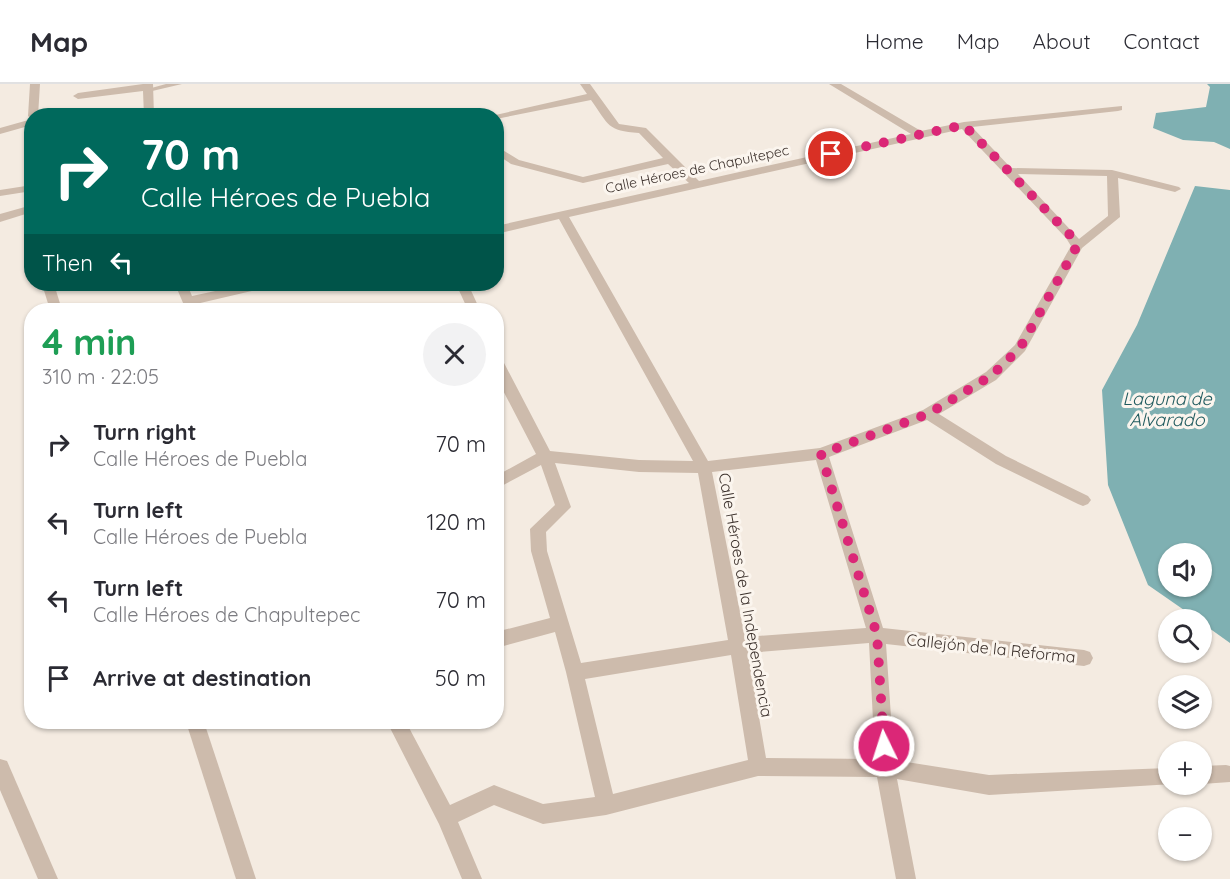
<!DOCTYPE html>
<meta charset="utf-8">
<style>
body{margin:0;font-family:Quicksand,sans-serif;background:#f2f2f3;color:#2b2b33;height:100vh;display:flex;flex-direction:column;font-size:22px;white-space:nowrap}
*{box-sizing:border-box;margin:0}
p{font-size:20px;color:#7c7c81}
.icon{flex:none;width:33px;height:33px;fill:none;stroke:currentColor;stroke-width:2;stroke-linecap:round;stroke-linejoin:round}
.map{position:relative;flex:1;overflow:hidden}
.panel{position:absolute;left:24px;top:219px;width:480px;height:426px;display:flex;flex-direction:column;background:#fff;border-radius:24px;box-shadow:0 2px 4px #0004}
.panel>*{flex:none}
.guide{position:absolute;left:24px;top:24px;width:480px;height:183px;border-radius:24px;box-shadow:0 2px 4px #0004;background:#00695c;color:#fff;overflow:hidden}
.tools{position:absolute;left:1158px;top:459px;display:grid;gap:12px}
.tools a{display:grid;place-items:center;width:54px;height:54px;border-radius:50%;background:#fff;box-shadow:0 2px 4px #0004;font-size:30px}
.pin{position:absolute;display:grid;place-items:center;width:51px;height:51px;color:#fff;margin:-26px;border:3px solid #fff;border-radius:50%;box-shadow:0 2px 6px #0007}
.me{position:absolute;width:66px;margin:-33px;rotate:356deg;stroke-linejoin:round;filter:drop-shadow(0 0 4px #0008)}
.turn{display:flex;align-items:center;gap:21px;height:126px;padding:0 18px;font-size:27px}
.turn .icon{width:78px;height:78px;stroke-width:2.5}
.turn b{display:block;font-size:42px;line-height:51px}
.then{display:flex;align-items:center;height:57px;padding:0 18px;background:#0003;gap:12px;font-size:22px}
.round{display:grid;place-items:center;flex:none;width:63px;height:63px;border-radius:32px;background:#f2f2f3}
.head{display:flex;align-items:center;justify-content:space-between;height:102px;padding:0 18px}
h1{font-size:36px;font-weight:700;line-height:45px;color:#1e9e55}
ul{padding:0;list-style:none}
li{display:flex;align-items:center;gap:18px;height:78px;padding:0 18px}
li div{flex:1}
li b{display:block;font-size:22px}
li em{font-style:normal}
header{display:flex;align-items:center;gap:36px;box-sizing:border-box;height:84px;padding:0 30px;background:#fff;border-bottom:2px solid #e1e1e2}
header strong{font-size:28px}
nav{display:flex;gap:33px;margin-inline-start:auto;font-size:21px}
.map>svg:first-child{display:block}
.water{fill:#7fb0b2;fill-rule:evenodd}
.lines{fill:none;stroke-linecap:round;stroke-linejoin:round}
.lane{fill:#cdbbac;fill-rule:evenodd}
.street{fill:#cdbbac;fill-rule:evenodd}
.route{stroke:#db2777;stroke-width:10;stroke-dasharray:0 18}
.labels{text-anchor:middle;dominant-baseline:central;stroke-width:6;stroke-linejoin:round;paint-order:stroke}
.far-street-label{font-size:14px;fill:#3b302b;stroke:#fbf5ee}
.street-label{font-size:16px;fill:#3b302b;stroke:#fbf5ee}
.water-label{font-size:18px;font-style:italic;fill:#1f5a5e;stroke:#fbf5ee}
</style>
<header>
<strong>Map</strong>
<nav><a>Home</a><a>Map</a><a>About</a><a>Contact</a></nav>
</header>
<div class="map">
<svg width="1230" height="795" viewBox="0 0 1230 795">
<rect width="100%" height="100%" fill="#f4ebe1"/>
<g class="water">
<path d="M1207 0H1230V65L1214 58 1183 56 1153 44 1156 29 1206 23 1210 3Z"/>
<path d="M1195 102 1230 106V559L1202 539V536L1197 535 1148 501 1108 401 1102 306 1137 241ZM1168 470H1202V502H1168Z"/>
</g>
<g class="lines">
<path class="lane" d="M166 0H182L148 8 144 6Z"/>
<g class="street">
<path d="M30 0H40L38 32H32V35L28 32Z"/>
<path d="M143 0H153L154 32H144L143 7 78 15 73 12 78 9Z"/>
<path d="M580 0H590L619 40 646 44 699 97 911 50 829 0H841L921 47 964 38 1122 22V26L1118 27 972 43 1011 84 1112 86 1179 103 1181 105 1175 108 1118 94 1120 133 1082 164 1025 267 996 296 939 330 1006 372 1088 412 1091 416 1088 420 1083 422 1078 420 996 380 927 336 829 373 883 544 1084 566 1090 568 1093 574 1090 580 1084 582 886 560 894 676 989 691 1168 684V700H1173L989 711 897 695 916 795H896L877 693 758 692 606 731 543 740 494 721 458 738 482 795H462L439 740 387 638H406L450 721 494 701 543 720 595 713 566 588 555 548 496 564V548L550 534 531 467 530 445 555 421 541 381 496 405V392L536 370 496 293V272L503 277 550 367 639 376 693 377 559 135 496 150V142L689 99 668 80 583 99 511 80 496 70V62L519 76 583 93 663 74 639 49C607 47 609 41 591 16L496 35V32H491L587 10ZM962 45 1066 154 1071 162 1015 261 986 288 923 326 820 364 708 377 569 133ZM1018 90 1107 92 1108 132 1079 155ZM816 376 866 544 745 553 712 388ZM555 379 639 388 698 389 728 556 581 579 547 467 546 448 571 423ZM869 559 875 675 766 674 748 569ZM731 571 748 676 613 710 585 595Z"/>
<path d="M32 35V41L0 50V44Z"/>
<path d="M32 101V107L0 112V106Z"/>
<path d="M32 121V128L0 138V130Z"/>
<path d="M42 200H54L62 226H50Z"/>
<path d="M175 200H187L192 212 248 200H271L265 204 196 220 198 226H186Z"/>
<path d="M456 200H468L480 226H468Z"/>
<path d="M186 638H204L256 795H236Z"/>
<path d="M0 675 7 677 58 795H38L0 706Z"/>
<path d="M1226 681 1230 682V698L1202 700V682Z"/>
</g>
</g>
<g class="lines">
<path class="route" d="M831 70 964 41 1071 152 1077 162 1020 264 991 292 928 330 821 370 877 551 884 662"/>
</g>
<g class="labels">
<g class="far-street-label">
<text transform="translate(697 85) rotate(-12)">Calle Héroes de Chapultepec</text>
</g>
<g class="street-label">
<text transform="translate(746 511) rotate(80)">Calle Héroes de la Independencia</text>
<text transform="translate(991 564) rotate(6)">Callejón de la Reforma</text>
</g>
<g class="water-label">
<text x="1167" y="314">Laguna de<tspan x="1167" dy="21">Alvarado</tspan></text>
</g>
</g>
</svg>
<div class="tools">
<a><svg class="icon" aria-label="sound" viewBox="0 0 24 24"><path d="M4 9h4l5-4v14l-5-4H4zM17 9q2 3 0 6"/></svg></a>
<a><svg class="icon" aria-label="search" viewBox="0 0 24 24"><circle cx="10" cy="10" r="6"/><path d="M15 15l6 6"/></svg></a>
<a><svg class="icon" aria-label="layers" viewBox="0 0 24 24"><path d="M12 4l9 5-9 5-9-5zM3 14l9 5 9-5"/></svg></a>
<a>+</a>
<a>−</a>
</div>
<div class="pin" style="left:831px;top:70px;background:#d93025"><svg class="icon" aria-label="arrive" viewBox="0 0 24 24"><path d="M6 21V4h12l-3 4 3 4H6"/></svg></div>
<svg class="me" style="left:884px;top:662px" viewBox="-20 -20 40 40"><circle r="17" fill="#db2777" stroke="#fff" stroke-width="3"/><path d="M0-11L8 9 0 5-8 9z" fill="#fff"/></svg>
<div class="guide">
<div class="turn"><svg class="icon" aria-label="right" viewBox="0 0 24 24"><path d="M7 20v-9h11M14 6l5 5-5 5"/></svg><div><b>70 m</b>Calle Héroes de Puebla</div></div>
<div class="then">Then<svg class="icon" aria-label="left" viewBox="0 0 24 24"><path d="M17 20v-9H6M10 6l-5 5 5 5"/></svg></div>
</div>
<section class="panel">
<div class="head"><div><h1>4 min</h1><p>310 m · 22:05</p></div><a class="round"><svg class="icon" aria-label="close" viewBox="0 0 24 24"><path d="M6 6l12 12M18 6L6 18"/></svg></a></div>
<ul>
<li><svg class="icon" aria-label="right" viewBox="0 0 24 24"><path d="M7 20v-9h11M14 6l5 5-5 5"/></svg><div><b>Turn right</b><p>Calle Héroes de Puebla</p></div><em>70 m</em></li>
<li><svg class="icon" aria-label="left" viewBox="0 0 24 24"><path d="M17 20v-9H6M10 6l-5 5 5 5"/></svg><div><b>Turn left</b><p>Calle Héroes de Puebla</p></div><em>120 m</em></li>
<li><svg class="icon" aria-label="left" viewBox="0 0 24 24"><path d="M17 20v-9H6M10 6l-5 5 5 5"/></svg><div><b>Turn left</b><p>Calle Héroes de Chapultepec</p></div><em>70 m</em></li>
<li><svg class="icon" aria-label="arrive" viewBox="0 0 24 24"><path d="M6 21V4h12l-3 4 3 4H6"/></svg><div><b>Arrive at destination</b></div><em>50 m</em></li>
</ul>
</section>
</div>
